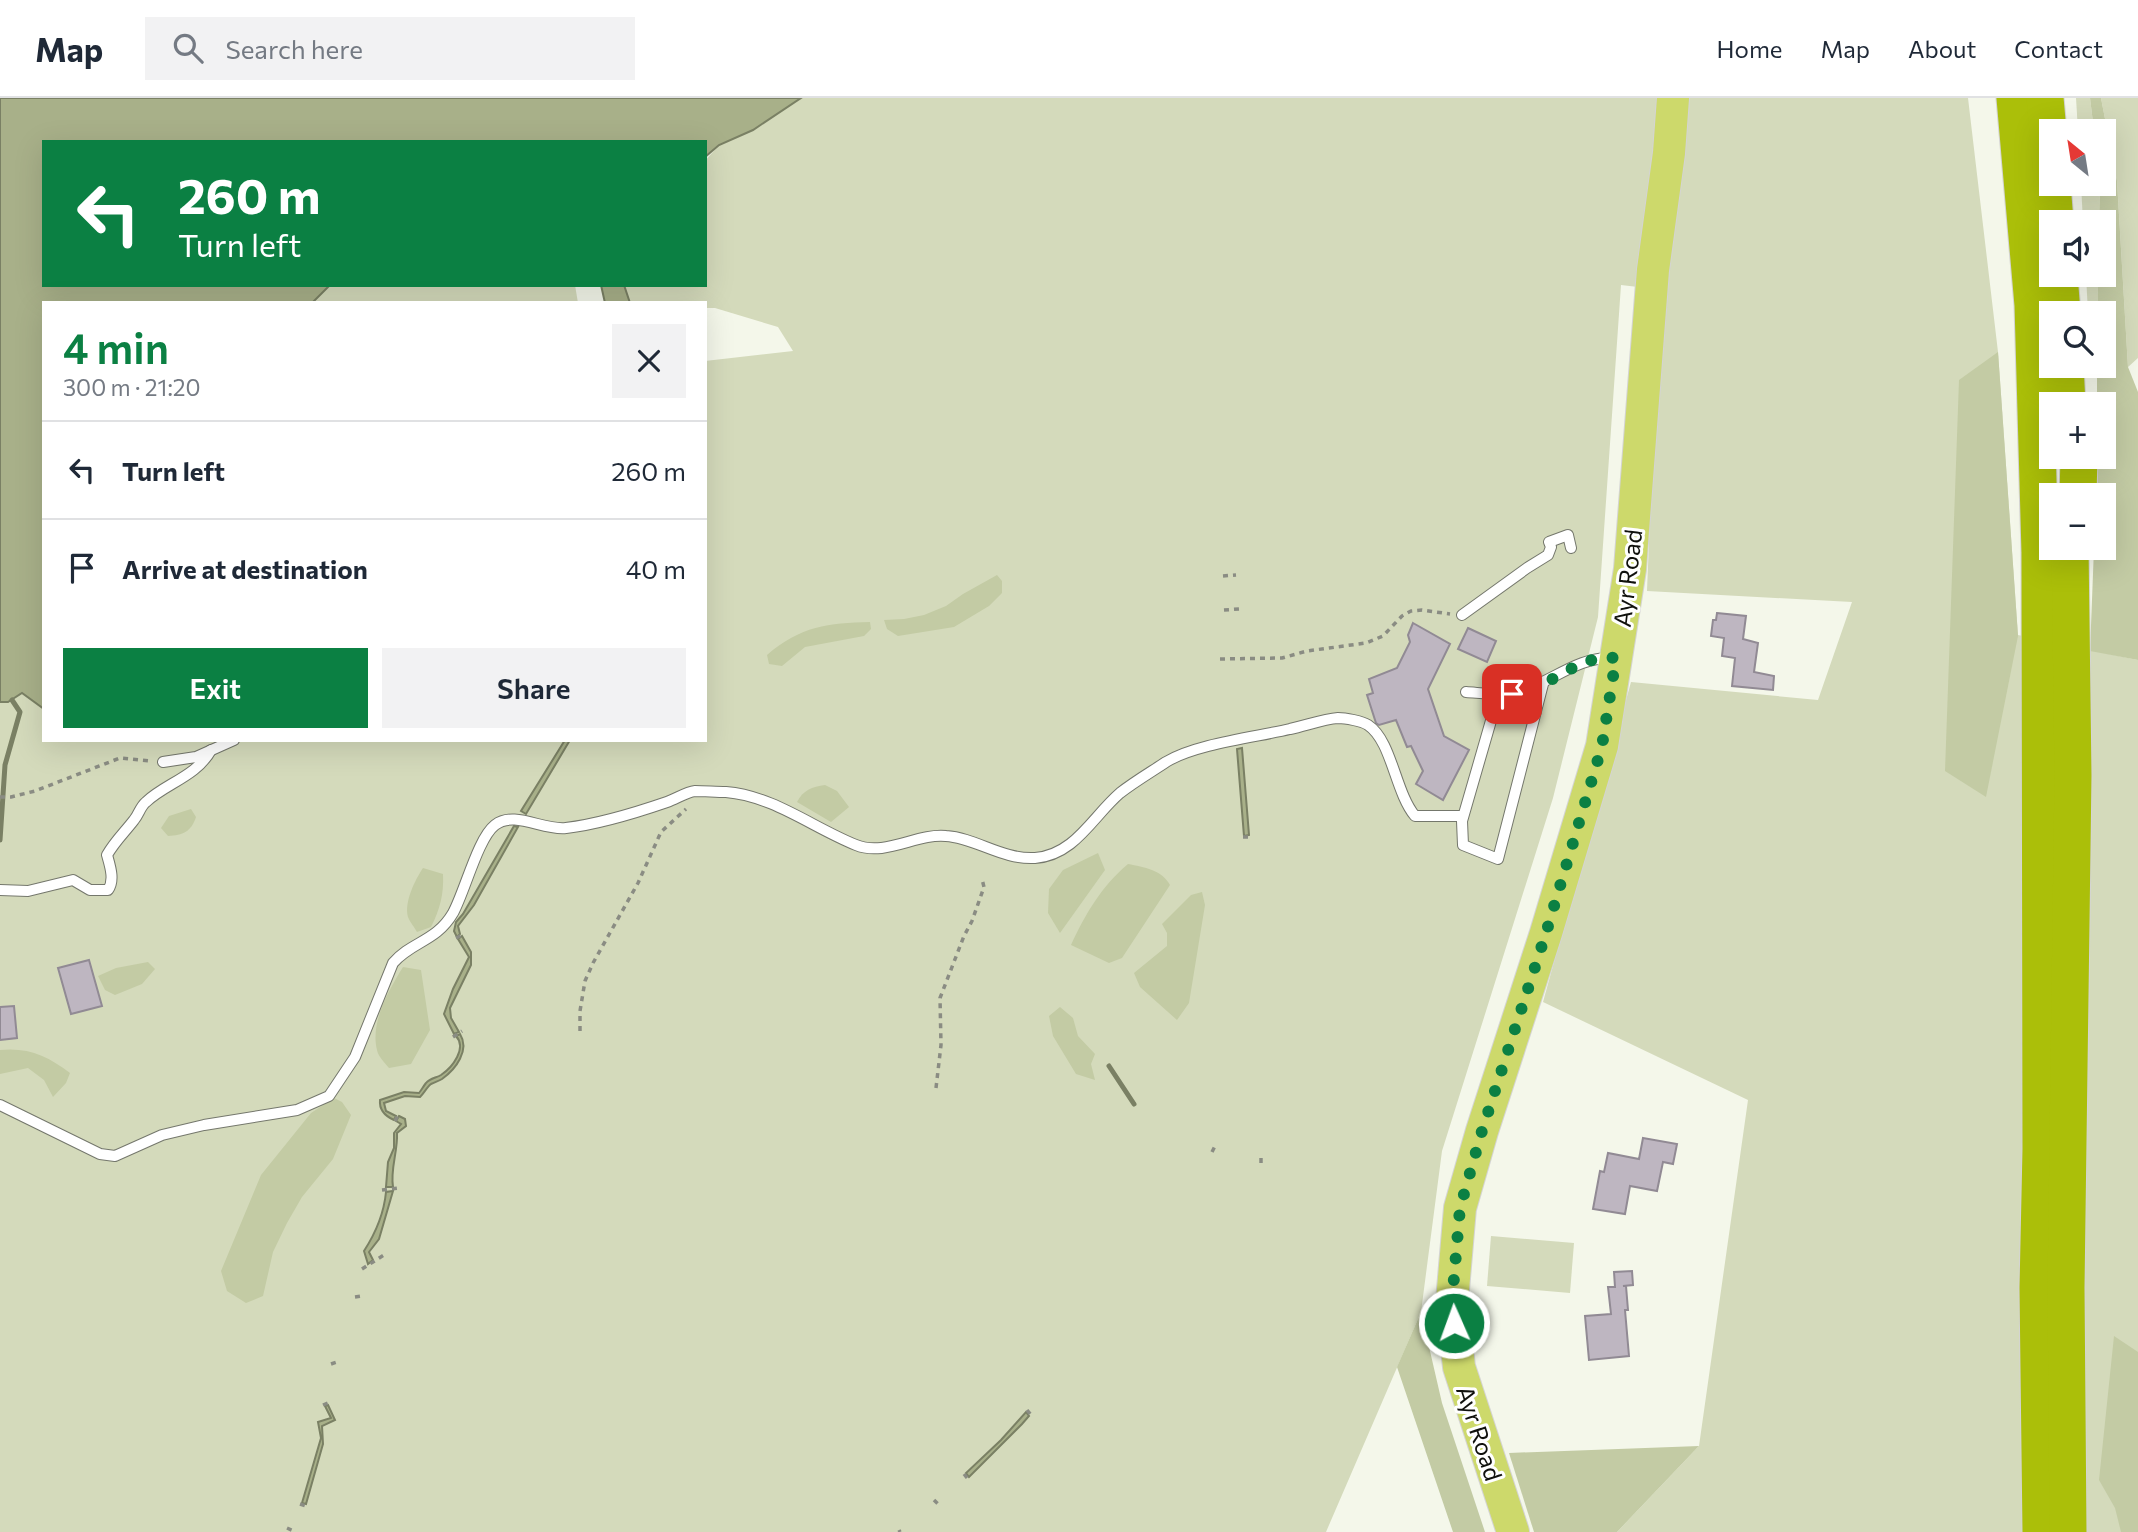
<!DOCTYPE html>
<meta charset="utf-8">
<style>
body{margin:0;font-family:Commissioner,sans-serif;background:#f2f2f3;color:#1f2937;height:100vh;display:flex;flex-direction:column;font-size:26px;white-space:nowrap}
*{box-sizing:border-box;margin:0}
p{font-size:23px;color:#747a83}
.icon{flex:none;width:38px;height:38px;fill:none;stroke:currentColor;stroke-width:2;stroke-linecap:round;stroke-linejoin:round}
.map{position:relative;flex:1;overflow:hidden}
.panel{position:absolute;left:42px;top:203px;width:665px;height:441px;display:flex;flex-direction:column;background:#fff;border-radius:0px;box-shadow:0 7px 28px #0002}
.panel>*{flex:none}
.banner{position:absolute;left:42px;top:42px;width:665px;height:147px;border-radius:0px;box-shadow:0 7px 28px #0002;background:#0b8043;color:#fff;overflow:hidden}
.needle{width:46px;rotate:330deg}
.tools{position:absolute;left:2039px;top:21px;display:grid;gap:14px}
.tools a{display:grid;place-items:center;width:77px;height:77px;border-radius:0px;background:#fff;box-shadow:0 7px 28px #0002;font-size:35px}
.pin{position:absolute;display:grid;place-items:center;width:60px;height:60px;color:#fff;margin:-30px;border-radius:14px;box-shadow:0 4px 10px #0006}
.me{position:absolute;width:77px;margin:-38px;rotate:358deg;stroke-linejoin:round;filter:drop-shadow(0 0 5px #0008)}
.turn{display:flex;align-items:center;gap:24px;height:147px;padding:0 21px;font-size:32px}
.turn .icon{width:91px;height:91px;stroke-width:2.5}
.turn b{display:block;font-size:49px;line-height:60px}
.round{display:grid;place-items:center;flex:none;width:74px;height:74px;border-radius:0px;background:#f2f2f3}
.overview{display:flex;align-items:center;justify-content:space-between;height:119px;padding:0 21px}
h1{font-size:42px;font-weight:600;line-height:52px;color:#0b8043}
.button{display:flex;gap:14px;margin-top:auto;padding:14px 21px}
.button a{flex:1;height:80px;border-radius:0px;background:#0b8043;color:#fff;font-size:28px;font-weight:600;line-height:80px;text-align:center}
.button a+a{background:#f2f2f3;color:#1f2937}
ul{padding:0;list-style:none}
li{display:flex;align-items:center;gap:21px;height:98px;padding:0 21px;border-top:2px solid #e0e1e3}
li div{flex:1}
li b{display:block;font-size:26px}
li em{font-style:normal}
header{display:flex;align-items:center;gap:42px;box-sizing:border-box;height:98px;padding:0 35px;background:#fff;border-bottom:2px solid #e0e1e3}
header strong{font-size:33px}
nav{display:flex;gap:38px;margin-inline-start:auto;font-size:24px}
.search{width:490px;height:63px;background:#f2f2f3;display:flex;align-items:center;gap:18px;box-sizing:border-box;padding:0 24px;border-radius:0px;color:#747a83;font-size:26px}
.map>svg:first-child{display:block}
.green{fill:#d4dabb}
.forest{fill:#c3cba4}
.water{fill:#a8b089;stroke:#7a8064;stroke-width:2}
.lines{fill:none;stroke-linecap:round;stroke-linejoin:round}
.stream{stroke:#7a8064;stroke-width:5}
.building{fill:#beb6c1;stroke:#918a94;stroke-width:2}
.service-casing{stroke:#74776c;stroke-width:12}
.primary-casing{stroke:#d4d4d3;stroke-width:34}
.motorway-casing{stroke:#d4d4d3;stroke-width:39}
.path{stroke:#8a8c83;stroke-width:3.5;stroke-dasharray:5 5;stroke-linecap:butt}
.service{stroke:#fff;stroke-width:10}
.primary{stroke:#cdd96b;stroke-width:32}
.motorway{stroke:#abbf09;stroke-width:37}
.route{stroke:#0b8043;stroke-width:12;stroke-dasharray:0 21.6}
.labels{text-anchor:middle;dominant-baseline:central;stroke-width:6;stroke-linejoin:round;paint-order:stroke}
.street-label{font-size:24px;fill:#10110d;stroke:#fff}
</style>
<header>
<strong>Map</strong>
<div class="search"><svg class="icon" aria-label="search" viewBox="0 0 24 24"><circle cx="10" cy="10" r="6"/><path d="M15 15l6 6"/></svg>Search here</div>
<nav><a>Home</a><a>Map</a><a>About</a><a>Contact</a></nav>
</header>
<div class="map">
<svg width="2138" height="1434" viewBox="0 0 2138 1434">
<rect width="100%" height="100%" fill="#f4f7ea"/>
<g class="green">
<path d="M0 0 44 44V187H575L578 205H44V642H705V263L793 253 778 229 715 210H705V205H630L624 187H705V63L719 47 753 32 801 0H1968L1998 254 2018 537 2138 562V1434H1617L1699 1348 1748 1002 1543 904 1631 584 1818 602 1852 504 1647 493 1653 345 1664 192 1621 187 1598 519 1553 700 1442 1053 1421 1214 1326 1434H0Z"/>
<path d="M2076 0H2090L2094 33H2078Z"/>
<path d="M2101 0H2138V260L2128 269 2117 83Z"/>
<path d="M2081 86H2100L2099 124H2083Z"/>
<path d="M2086 177H2098V215H2088Z"/>
<path d="M1491 1138 1574 1145 1570 1195 1487 1188Z"/>
</g>
<g class="forest">
<path d="M2090 0H2101L2117 83 2128 269 2138 294V562L2090 553 2094 450H2104V397H2096V359H2104V306H2097V268H2104V215H2098V177H2104V124H2099L2100 86H2104V33H2094Z"/>
<path d="M1998 254 2018 538 1986 699 1945 673 1959 282Z"/>
<path d="M997 477 1002 483V495L989 508 954 529 898 538 887 531 884 522 904 521 924 517 946 508 963 496Z"/>
<path d="M870 524 871 531 864 538 805 549 782 568 769 566 767 557C801 528 828 525 870 524Z"/>
<path d="M825 687 837 693 849 709 831 724 797 704C803 692 812 689 825 687Z"/>
<path d="M191 711 196 719C191 734 183 737 168 738L161 730 169 718Z"/>
<path d="M1098 755 1105 772 1060 835 1048 815 1049 791 1063 772Z"/>
<path d="M1128 766C1144 769 1162 772 1170 787L1122 860 1109 865 1071 847C1086 815 1101 789 1128 766Z"/>
<path d="M423 770 443 776C444 796 440 811 431 829L417 834C415 830 410 824 408 819 404 804 415 782 423 770Z"/>
<path d="M1202 794 1205 807 1189 905 1177 922 1140 889 1134 875 1167 848V835L1162 826 1191 797Z"/>
<path d="M148 864 155 871 142 886 115 897 105 892 98 878 116 870Z"/>
<path d="M403 869 421 872 430 932 411 966 389 970C384 964 378 958 377 952 370 924 389 892 403 869Z"/>
<path d="M1060 909 1073 920 1078 938 1095 956 1091 966 1095 982 1076 976 1053 938 1049 918Z"/>
<path d="M0 952C28 949 48 958 70 975L66 985 53 999 44 982 28 970 0 976Z"/>
<path d="M334 1000 342 1004 351 1017 333 1061 302 1099 287 1125 273 1154 263 1198 246 1205 227 1193 221 1173 261 1077 311 1015Z"/>
<path d="M1421 1214 1442 1305 1485 1434H1453L1397 1269Z"/>
<path d="M2114 1238 2138 1254V1434H2121L2115 1410 2099 1382Z"/>
<path d="M1699 1348 1617 1434H1534L1509 1355Z"/>
</g>
<g class="water">
<path d="M0 0H801L753 32 719 47 705 59V44H44V187H330L312 205H44V611L22 595 8 604H0Z"/>
<path d="M601 187H624L630 205H605Z"/>
<path d="M565 642H570L526 716 521 713Z"/>
<path d="M1242 650 1249 737 1244 738 1237 651Z"/>
<path d="M514 728 518 729 474 807 458 828 460 836 457 839 454 833 456 824 463 816Z"/>
<path d="M462 838 471 854V867L450 910 451 920 459 934 454 936 444 916 453 891 469 859 458 841Z"/>
<path d="M460 936C470 952 456 971 442 981 439 983 435 984 431 986 427 989 424 995 420 999L405 998 384 1005 386 1013 396 1018 394 1022C385 1018 379 1012 380 1002L404 994 419 995C420 994 425 986 426 985 430 980 436 980 441 977 453 969 467 950 456 938Z"/>
<path d="M399 1018 405 1021 406 1028 397 1035C398 1053 390 1071 393 1089H386L388 1064 394 1050V1035L401 1026 396 1023Z"/>
<path d="M393 1093 379 1141 369 1154 373 1162 368 1166 364 1153C375 1136 384 1115 386 1094Z"/>
<path d="M328 1307 335 1322 322 1328 323 1346 306 1406 302 1405 321 1340 318 1324 331 1320 325 1308Z"/>
<path d="M1026 1314 1029 1318 1022 1326 969 1379 966 1375 1001 1342Z"/>
</g>
<g class="lines">
<g class="stream">
<path d="M0 742 5 667 20 614 12 602"/>
<path d="M1109 968 1134 1006"/>
</g>
</g>
<g class="building">
<path d="M1717 515 1746 518 1743 541 1758 545 1754 574 1774 578 1773 592 1732 588 1735 560 1722 558 1724 540 1711 538 1713 522H1716Z"/>
<path d="M1413 525 1450 546 1428 591 1444 638 1469 652 1443 702 1416 686 1423 673 1411 648 1407 649 1396 622 1379 627 1376 625 1367 597 1373 595 1369 581 1397 570 1410 544 1408 537Z"/>
<path d="M1468 530 1496 543 1487 564 1458 551Z"/>
<path d="M89 862 102 908 71 916 58 870Z"/>
<path d="M14 908 17 940 0 942V909Z"/>
<path d="M1643 1040 1677 1046 1673 1066 1663 1064 1657 1093 1630 1088 1625 1116 1593 1111 1600 1073 1604 1074 1608 1055 1639 1061Z"/>
<path d="M1632 1173 1633 1187 1623 1188H1626L1628 1212H1625L1629 1258 1589 1262 1585 1218 1611 1216 1608 1189H1615L1614 1174Z"/>
</g>
<g class="lines">
<defs>
<g id="service">
<path d="M1462 517 1527 470 1548 457 1551 449 1549 444 1568 437 1571 450"/>
<path d="M1466 594C1481 595 1500 598 1515 595 1548 587 1577 558 1612 560"/>
<path d="M1499 595 1462 723 1463 747 1498 761 1543 586"/>
<path d="M163 664 196 659 234 642"/>
<path d="M0 792 28 793 73 782 90 792H108C115 782 110 768 107 757 115 743 124 735 134 722 139 716 140 709 146 704 166 685 196 679 211 652"/>
<path d="M0 1007 100 1056 115 1058 162 1037 204 1027 297 1012 329 998 355 959 393 865C412 843 436 844 453 815 465 793 478 740 495 727 514 712 544 733 566 730 600 726 635 715 667 704 676 701 686 694 695 693 705 693 716 694 726 694 774 698 813 730 856 747 885 759 917 735 946 738 976 740 1003 762 1035 760 1075 757 1093 718 1120 695 1134 684 1151 674 1166 664 1195 646 1256 639 1290 631 1305 628 1323 621 1338 620 1345 620 1362 623 1368 627 1392 643 1395 694 1415 718H1463"/>
</g>
<path id="primary" d="M1513 1434 1459 1269 1452 1203 1460 1110 1482 1033 1546 835 1602 648 1630 471 1653 172 1669 55 1673 0"/>
<g id="motorway">
<path d="M2015 0 2033 207 2040 454 2041 1051 2038 1190 2041 1434"/>
<path d="M2045 0 2051 68"/>
<path d="M2052 86 2055 124"/>
<path d="M2059 177 2062 215"/>
<path d="M2065 268 2067 306"/>
<path d="M2078 397 2079 359"/>
<path d="M2068 1434 2066 1190 2073 677 2070 450"/>
</g>
</defs>
<use href="#service" class="service-casing"/>
<use href="#primary" class="primary-casing"/>
<use href="#motorway" class="motorway-casing"/>
<g class="path">
<path d="M1223 478 1236 477"/>
<path d="M1224 512 1239 511"/>
<path d="M1220 561 1282 560 1307 553 1366 545 1383 538 1402 518 1411 513 1422 512 1450 516"/>
<path d="M0 699H11L35 693 120 660 150 663"/>
<path d="M1243 739H1249"/>
<path d="M456 840 462 837"/>
<path d="M580 933V913L585 883 593 865 638 785 661 734 686 711"/>
<path d="M453 939 462 933"/>
<path d="M936 990 941 947 940 900 964 838 972 823 984 789 982 781"/>
<path d="M395 1023 398 1017"/>
<path d="M1212 1054 1215 1048"/>
<path d="M1261 1065V1059"/>
<path d="M382 1092 399 1090"/>
<path d="M362 1171 387 1155"/>
<path d="M355 1199 362 1198"/>
<path d="M331 1266 337 1264"/>
<path d="M323 1307 328 1305"/>
<path d="M1027 1312 1031 1317"/>
<path d="M964 1376 968 1381"/>
<path d="M934 1402 939 1407"/>
<path d="M300 1406 306 1408"/>
<path d="M287 1430 296 1434"/>
<path d="M899 1432 900 1434"/>
</g>
<use href="#service" class="service"/>
<use href="#primary" class="primary"/>
<use href="#motorway" class="motorway"/>
</g>
<g class="lines">
<path class="route" d="M1454 1225 1452 1203 1460 1110 1482 1033 1546 835 1602 648 1616 560C1584 558 1571 573 1544 585 1534 590 1523 592 1512 596"/>
</g>
<g class="labels">
<g class="street-label">
<text transform="translate(1627 480) rotate(-83)">Ayr Road</text>
<text transform="translate(1480 1335) rotate(72)">Ayr Road</text>
</g>
</g>
</svg>
<div class="tools">
<a><svg class="needle" viewBox="-14 -14 28 28"><path d="M0-13l5 13h-10z" fill="#e53935"/><path d="M0 13l5-13h-10z" fill="#747a83"/></svg></a>
<a><svg class="icon" aria-label="sound" viewBox="0 0 24 24"><path d="M4 9h4l5-4v14l-5-4H4zM17 9q2 3 0 6"/></svg></a>
<a><svg class="icon" aria-label="search" viewBox="0 0 24 24"><circle cx="10" cy="10" r="6"/><path d="M15 15l6 6"/></svg></a>
<a>+</a>
<a>−</a>
</div>
<div class="pin" style="left:1512px;top:596px;background:#d93025"><svg class="icon" aria-label="arrive" viewBox="0 0 24 24"><path d="M6 21V4h12l-3 4 3 4H6"/></svg></div>
<svg class="me" style="left:1454px;top:1225px" viewBox="-20 -20 40 40"><circle r="17" fill="#0b8043" stroke="#fff" stroke-width="3"/><path d="M0-11L8 9 0 5-8 9z" fill="#fff"/></svg>
<div class="banner">
<div class="turn"><svg class="icon" aria-label="left" viewBox="0 0 24 24"><path d="M17 20v-9H6M10 6l-5 5 5 5"/></svg><div><b>260 m</b>Turn left</div></div>
</div>
<section class="panel">
<div class="overview"><div><h1>4 min</h1><p>300 m · 21:20</p></div><a class="round"><svg class="icon" aria-label="close" viewBox="0 0 24 24"><path d="M6 6l12 12M18 6L6 18"/></svg></a></div>
<ul>
<li><svg class="icon" aria-label="left" viewBox="0 0 24 24"><path d="M17 20v-9H6M10 6l-5 5 5 5"/></svg><div><b>Turn left</b></div><em>260 m</em></li>
<li><svg class="icon" aria-label="arrive" viewBox="0 0 24 24"><path d="M6 21V4h12l-3 4 3 4H6"/></svg><div><b>Arrive at destination</b></div><em>40 m</em></li>
</ul>
<div class="button"><a>Exit</a><a>Share</a></div>
</section>
</div>
